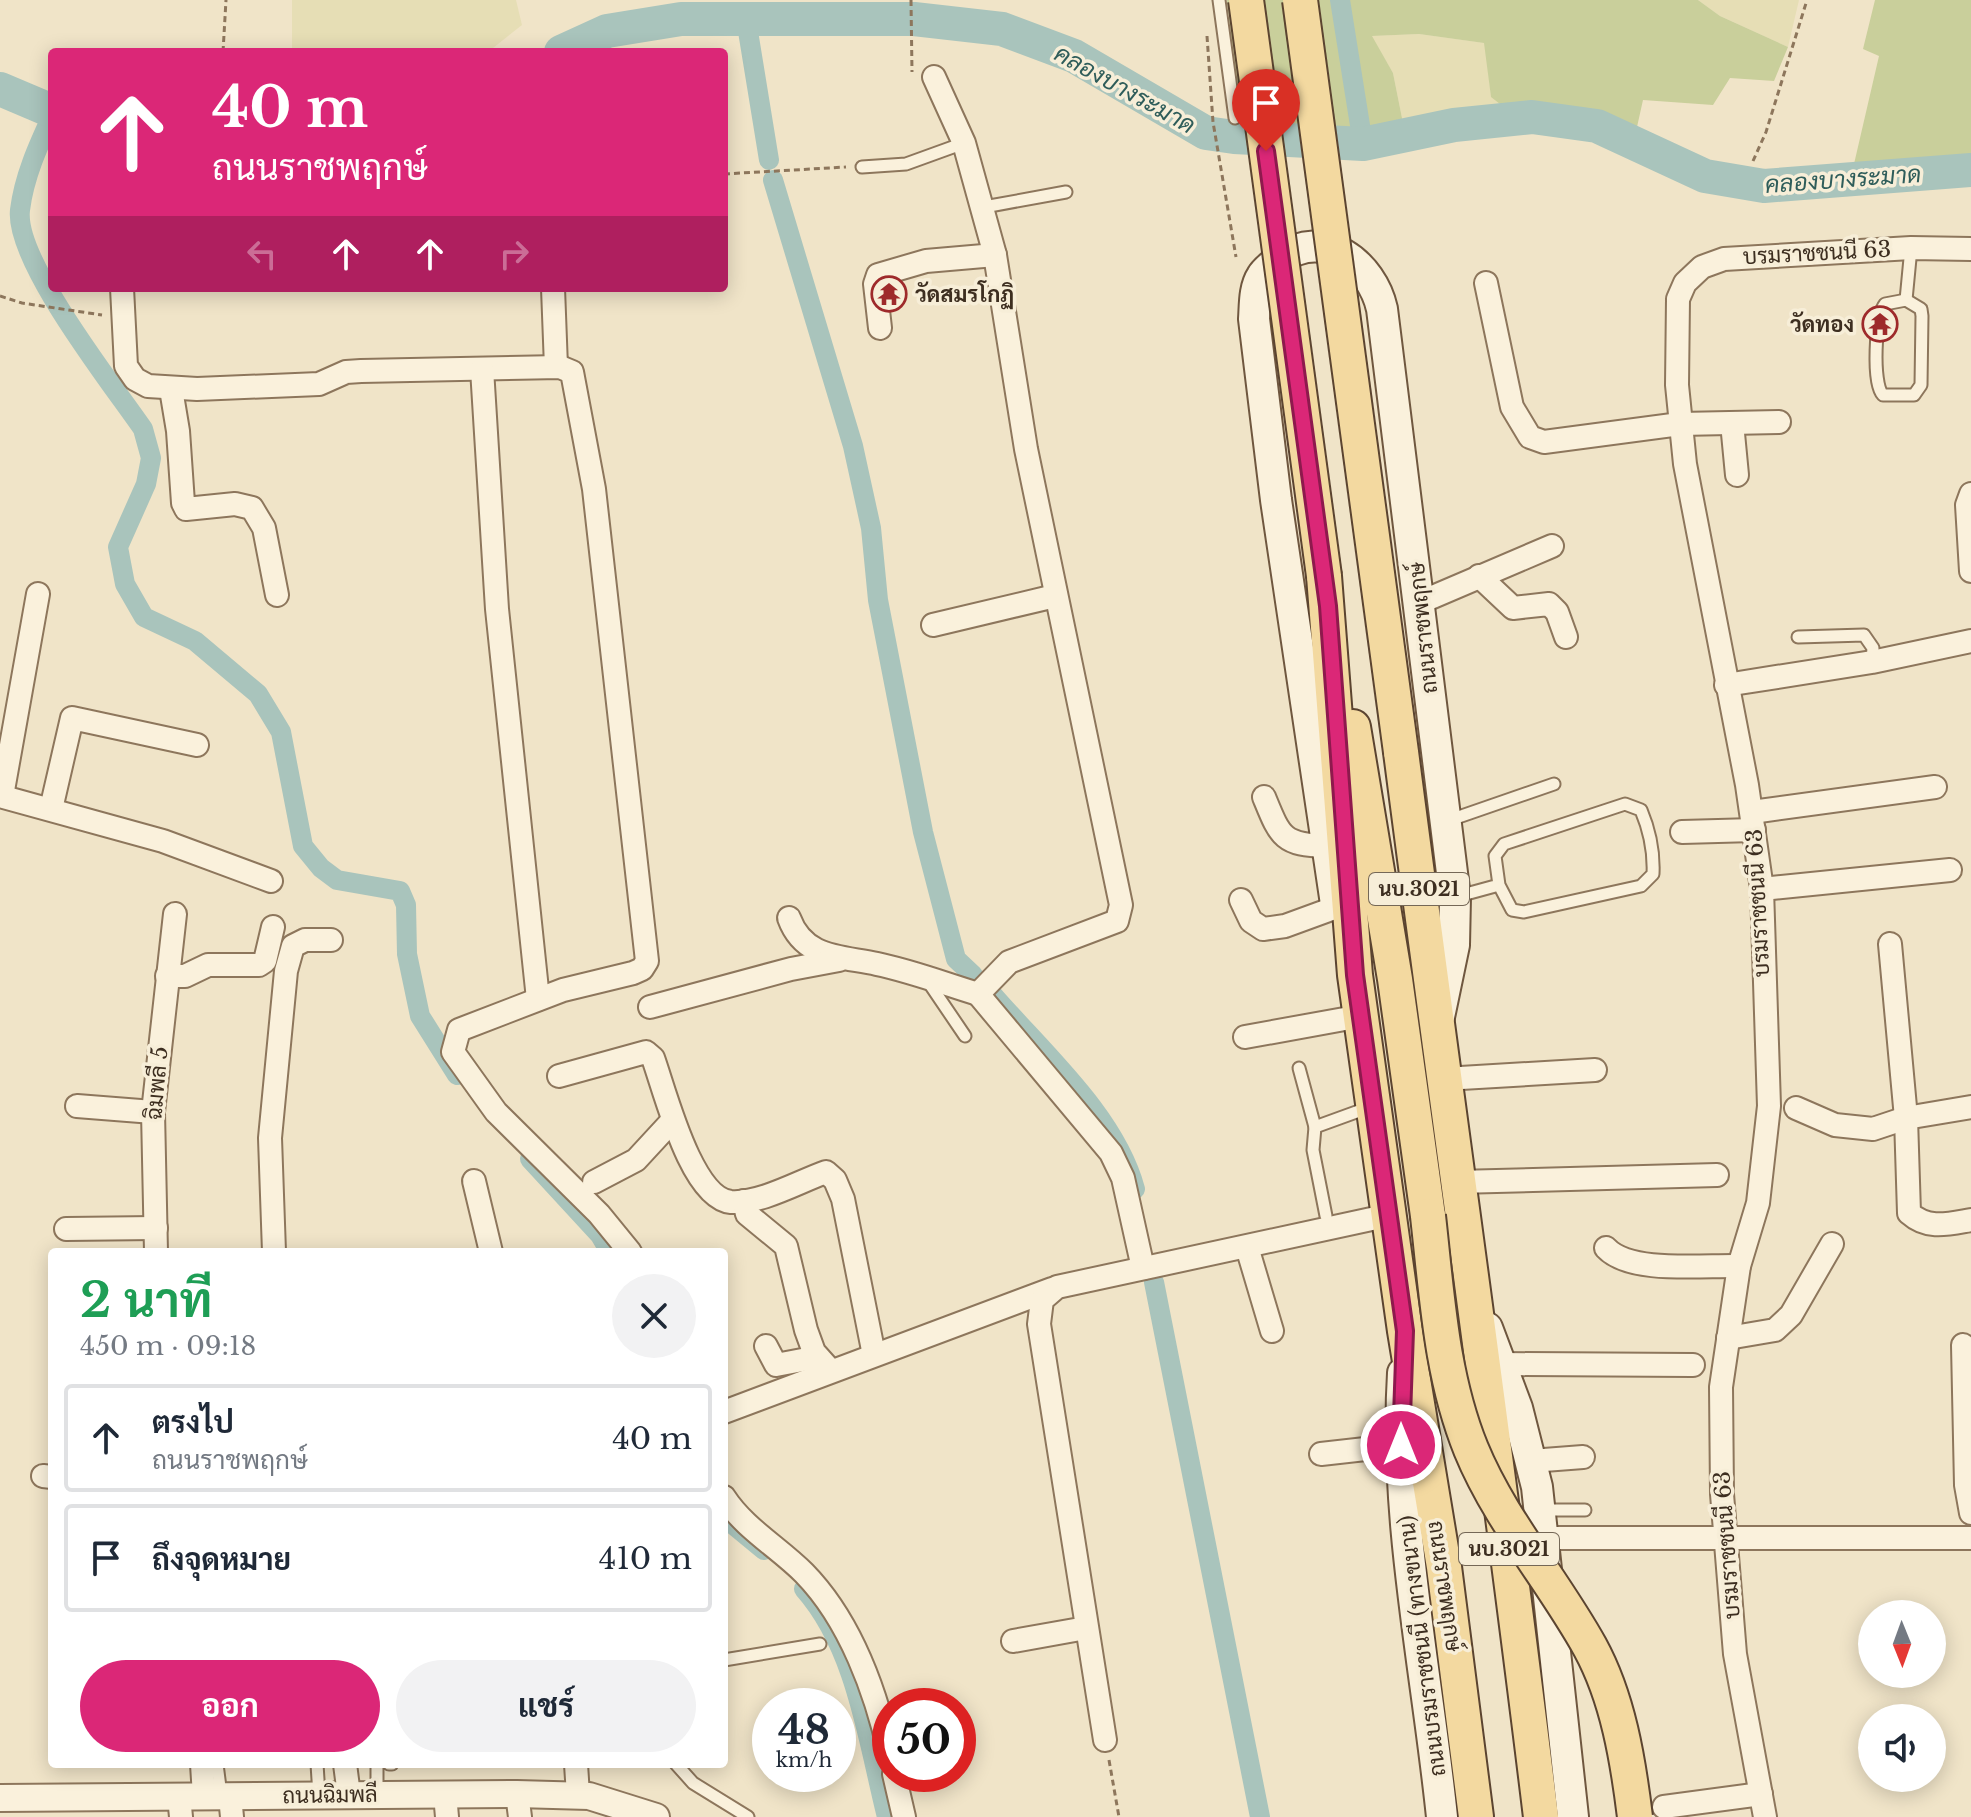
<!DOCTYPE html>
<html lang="th">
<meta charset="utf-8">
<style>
body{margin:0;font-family:"Libre Baskerville",Sarabun,serif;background:#f2f2f3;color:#1f2937;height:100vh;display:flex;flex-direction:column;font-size:30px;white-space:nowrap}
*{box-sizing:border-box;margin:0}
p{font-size:26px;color:#747a83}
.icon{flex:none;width:44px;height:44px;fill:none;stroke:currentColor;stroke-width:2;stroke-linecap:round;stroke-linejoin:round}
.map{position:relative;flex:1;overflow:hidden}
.sheet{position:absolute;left:48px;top:1248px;width:680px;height:520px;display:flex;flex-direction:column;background:#fff;border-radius:8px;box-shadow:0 4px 20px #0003}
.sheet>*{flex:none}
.top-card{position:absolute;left:48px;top:48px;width:680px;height:244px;border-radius:8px;box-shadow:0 4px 20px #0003;background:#db2777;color:#fff;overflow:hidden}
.needle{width:52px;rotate:179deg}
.fabs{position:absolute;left:1858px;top:1600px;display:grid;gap:16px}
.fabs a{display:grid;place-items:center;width:88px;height:88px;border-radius:50%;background:#fff;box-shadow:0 4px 20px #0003;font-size:40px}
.speed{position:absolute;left:752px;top:1688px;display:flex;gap:16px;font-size:40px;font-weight:700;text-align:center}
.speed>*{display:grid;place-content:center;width:104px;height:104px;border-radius:50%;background:#fff;box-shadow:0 4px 20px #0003;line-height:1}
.speed small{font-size:20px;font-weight:400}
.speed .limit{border:12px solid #d22;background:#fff;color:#111}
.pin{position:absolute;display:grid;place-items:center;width:68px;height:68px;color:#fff;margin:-82px -34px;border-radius:50% 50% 50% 0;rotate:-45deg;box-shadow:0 0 8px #0007}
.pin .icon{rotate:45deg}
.me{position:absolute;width:88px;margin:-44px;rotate:0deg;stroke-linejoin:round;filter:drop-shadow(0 0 6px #0008)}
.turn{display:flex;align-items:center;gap:28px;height:168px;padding:0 32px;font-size:36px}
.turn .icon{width:104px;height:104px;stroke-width:2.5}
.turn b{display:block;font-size:56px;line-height:68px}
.lanes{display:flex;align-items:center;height:76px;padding:0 32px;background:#0003;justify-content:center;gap:40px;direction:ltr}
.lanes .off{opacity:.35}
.round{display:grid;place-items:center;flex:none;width:84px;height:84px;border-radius:42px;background:#f2f2f3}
.head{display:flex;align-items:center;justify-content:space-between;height:136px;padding:0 32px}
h1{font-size:48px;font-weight:700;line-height:60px;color:#1e9e55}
.primary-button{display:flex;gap:16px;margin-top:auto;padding:16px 32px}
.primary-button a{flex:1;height:92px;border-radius:48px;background:#db2777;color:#fff;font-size:32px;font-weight:700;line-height:92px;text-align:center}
.primary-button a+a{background:#f2f2f3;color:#1f2937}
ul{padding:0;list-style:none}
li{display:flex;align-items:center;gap:24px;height:108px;margin:0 16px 12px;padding:0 16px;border:4px solid #e0e1e3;border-radius:8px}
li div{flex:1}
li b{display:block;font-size:30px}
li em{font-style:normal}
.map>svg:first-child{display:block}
.farmland{fill:#e6deb5}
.green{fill:#c9cf9b}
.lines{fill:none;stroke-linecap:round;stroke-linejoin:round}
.canal{stroke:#a9c4bc;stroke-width:20}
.river{stroke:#a9c4bc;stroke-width:34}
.service-casing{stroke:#8d765c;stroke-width:15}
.minor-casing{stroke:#8d765c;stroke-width:26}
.tertiary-casing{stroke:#8d765c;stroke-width:30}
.secondary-casing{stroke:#6f573f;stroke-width:34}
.primary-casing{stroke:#5b4430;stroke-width:38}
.path{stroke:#8d765c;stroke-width:3;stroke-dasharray:6 4;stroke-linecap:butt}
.service{stroke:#faf1dc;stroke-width:11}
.minor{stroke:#faf1dc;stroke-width:22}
.tertiary{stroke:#faf1dc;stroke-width:26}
.secondary{stroke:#faf1dc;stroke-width:30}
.primary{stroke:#f3d9a0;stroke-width:34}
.primary-bridge-casing{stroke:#5b4430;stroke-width:38;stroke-linecap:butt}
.primary-bridge{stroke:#f3d9a0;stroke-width:34}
.route-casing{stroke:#8e194d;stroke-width:20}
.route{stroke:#db2777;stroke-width:14}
.labels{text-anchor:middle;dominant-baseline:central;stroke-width:7;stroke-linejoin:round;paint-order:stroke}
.shield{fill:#f7eed8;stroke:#756857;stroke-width:2}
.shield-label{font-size:20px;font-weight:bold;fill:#3d2e20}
.street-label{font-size:22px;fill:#3d2e20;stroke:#f7eed8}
.poi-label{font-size:22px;font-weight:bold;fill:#3d2e20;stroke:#f7eed8;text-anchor:start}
.water-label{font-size:24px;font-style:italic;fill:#2f5d5a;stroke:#f7eed8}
</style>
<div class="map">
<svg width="1971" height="1817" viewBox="0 0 1971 1817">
<rect width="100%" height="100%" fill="#f0e4c8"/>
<g class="farmland">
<path d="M292 0H516L522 25 488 52H292Z"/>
<path d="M1698 0H1799L1788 47 1720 16Z"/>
<path d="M1419 34 1485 43 1491 96 1509 111 1403 123 1393 73 1371 36Z"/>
</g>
<g class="green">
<path d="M1227 0H1698L1720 16 1788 47 1774 81 1730 78 1713 105 1643 100 1637 127 1538 111H1509L1491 97 1484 43 1419 34 1372 36 1393 73 1403 123 1372 132 1241 131Z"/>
<path d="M1875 0H1971V175L1882 185 1881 165 1854 164 1879 56 1863 49Z"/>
</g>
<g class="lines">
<g class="canal">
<path d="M1340 0 1363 144"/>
<path d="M746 19 769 160"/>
<path d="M52 116C38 146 24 177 20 210 14 260 112 384 143 429L151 458 146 484 118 547 125 584 144 617 195 641 258 694 281 732 303 846 321 868 337 880 400 891 406 905 407 954 420 1016 457 1075"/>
<path d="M773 180 853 446 871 528 878 600 923 832 956 959 973 975"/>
<path d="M992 994C1042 1052 1115 1115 1135 1189"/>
<path d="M530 1159 600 1235 610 1252"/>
<path d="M1154 1282 1260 1817"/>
<path d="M724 1517 764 1550"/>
<path d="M804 1589C857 1649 868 1742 887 1817"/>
</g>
<g class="river">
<path d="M561 52 607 31 681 19H914L1002 29 1074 56 1206 133 1234 137 1363 144 1454 125 1532 117 1597 126 1705 176 1764 186 1971 170"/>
<path d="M0 89 52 111"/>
</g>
<defs>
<g id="service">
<path d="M1219 0 1235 118"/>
<path d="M862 167 906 164 964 143"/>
<path d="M984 207 1066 192"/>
<path d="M1906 300 1921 309 1922 316 1921 385 1914 395H1883C1872 384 1875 316 1885 304Z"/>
<path d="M1906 300 1911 248"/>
<path d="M1798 637 1864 635 1873 648 1872 662"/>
<path d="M1447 821 1554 784"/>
<path d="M1455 897 1499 885 1512 910 1524 912 1641 886 1653 874C1654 853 1649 829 1641 810L1625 804 1504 844 1495 856 1499 885"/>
<path d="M927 980 965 1036"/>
<path d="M1299 1068 1315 1127"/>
<path d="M1326 1216 1313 1150 1315 1127 1370 1107"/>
<path d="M1542 1510H1585"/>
<path d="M724 1660 820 1644"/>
<path d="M217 1764 221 1795"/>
<path d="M317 1764 319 1795"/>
<path d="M389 1764H392"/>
<path d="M676 1764 693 1783 748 1817"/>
<path d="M377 1794V1764"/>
</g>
<g id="minor">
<path d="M934 77 964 143 995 255 1026 449 1121 905 1117 921 1009 962 978 994 1111 1153 1123 1178 1143 1268"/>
<path d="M1486 283 1512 407 1530 437 1544 442 1680 424 1779 422"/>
<path d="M122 288 126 366 135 379 148 386 197 389 319 384 346 372 361 371 560 367 572 372 594 489 647 961 642 969 633 973 563 990 459 1030 453 1052 496 1112 599 1214 630 1252"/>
<path d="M553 288 556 367"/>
<path d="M880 328 875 284 878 275 926 261 995 255"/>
<path d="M482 369 497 609 538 999"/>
<path d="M171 389 178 431 183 503 186 509 235 504 252 508 264 528 277 595"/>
<path d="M1732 423 1737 475"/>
<path d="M1971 494 1967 505 1971 571"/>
<path d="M1479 576 1513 608 1549 604 1557 612 1566 637"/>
<path d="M1421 602 1552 546"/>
<path d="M933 625 1055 596"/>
<path d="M1726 685 1872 662 1971 641"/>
<path d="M0 796 163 841 271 881"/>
<path d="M2 796 38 594"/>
<path d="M1264 797C1280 836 1282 845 1326 846"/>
<path d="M51 809 72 718 197 745"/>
<path d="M1752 812 1935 787"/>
<path d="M1682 832 1754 830"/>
<path d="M1762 889 1950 870"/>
<path d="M1241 900 1251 921 1263 929 1285 926 1337 907"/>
<path d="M789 918C804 959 841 956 877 964 911 971 945 984 978 994"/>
<path d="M1890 944 1906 1118 1909 1213C1928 1230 1948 1224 1971 1220"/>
<path d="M167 976H185L208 965H259L265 961 273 927"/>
<path d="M650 1007 791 969 839 960"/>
<path d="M1245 1037 1361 1016"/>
<path d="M559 1076 646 1052 653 1058C665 1091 691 1198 731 1202 760 1204 798 1182 826 1172L835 1180 843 1199 874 1355"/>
<path d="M1444 1079 1595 1070"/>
<path d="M77 1106 153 1112"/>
<path d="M1796 1108 1835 1125 1873 1129 1906 1118 1971 1107"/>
<path d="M474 1181 491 1252"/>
<path d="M594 1182 636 1160 672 1121"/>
<path d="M1457 1182 1717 1175"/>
<path d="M744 1201 747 1214 786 1246 806 1330 814 1352 831 1371"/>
<path d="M66 1229 156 1228"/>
<path d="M1247 1247 1272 1331"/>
<path d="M1606 1248C1630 1274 1704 1265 1739 1266"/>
<path d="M156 1252 153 1112 175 914"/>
<path d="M274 1252 270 1138 286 971 293 946 305 940H331"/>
<path d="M1728 1338 1775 1330 1791 1315 1832 1244"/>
<path d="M1963 1345 1966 1485 1971 1513"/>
<path d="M766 1346 776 1365 818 1357"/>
<path d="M1500 1364 1693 1365"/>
<path d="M724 1412 1052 1289"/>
<path d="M1321 1454 1401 1445"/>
<path d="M1531 1461 1583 1457"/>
<path d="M43 1476 52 1477"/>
<path d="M724 1497C744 1528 778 1547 804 1573 850 1620 876 1692 890 1755"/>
<path d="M1545 1538H1971"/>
<path d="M1013 1641 1086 1628"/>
<path d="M1105 1740 1039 1324 1042 1300 1057 1287 1390 1215"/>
<path d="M202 1764 204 1796"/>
<path d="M345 1764 349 1795"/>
<path d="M576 1764 578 1795"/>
<path d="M894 1774 904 1817"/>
<path d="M445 1794 447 1817"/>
<path d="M517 1794 520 1817"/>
<path d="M179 1796 181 1817"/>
<path d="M230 1796 232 1817"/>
<path d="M1664 1807 1761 1794"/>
<path d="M1765 1817 1735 1654 1722 1494 1721 1387 1739 1266 1758 1203 1769 1106 1762 889 1747 785 1685 464 1677 385 1678 299 1685 283 1702 267 1724 259 1911 248 1971 249"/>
</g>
<path id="tertiary" d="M0 1798 517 1794 589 1796 656 1817"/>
<g id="secondary">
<path d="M1336 904 1276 500 1254 319C1255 305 1254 288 1262 276 1265 270 1274 264 1280 259 1324 226 1372 264 1382 309L1455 897 1454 945 1439 1017"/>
<path d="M1487 1328 1517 1408 1537 1487 1573 1817"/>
<path d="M1403 1373C1394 1521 1427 1671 1442 1817"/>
</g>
<g id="primary">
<path d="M1324 576 1355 975 1405 1331 1444 1567 1476 1817"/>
<path d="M1353 727 1395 979 1428 1216"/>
<path d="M1401 752C1447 1107 1498 1461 1541 1817"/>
</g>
</defs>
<use href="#service" class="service-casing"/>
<use href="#minor" class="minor-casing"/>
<use href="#tertiary" class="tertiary-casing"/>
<use href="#secondary" class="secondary-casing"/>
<use href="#primary" class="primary-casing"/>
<g class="path">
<path d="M911 0 912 72"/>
<path d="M1207 36 1213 122 1236 257"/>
<path d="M223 52 226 0"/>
<path d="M1753 161 1766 132 1807 0"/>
<path d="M724 174 846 167"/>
<path d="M0 296 22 303 102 315"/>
<path d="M1109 1760 1119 1817"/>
</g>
<use href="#service" class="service"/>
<use href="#minor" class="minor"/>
<use href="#tertiary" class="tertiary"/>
<use href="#secondary" class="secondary"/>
<use href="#primary" class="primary"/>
<defs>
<g id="primary-bridge">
<path d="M1246 0 1324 576"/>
<path d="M1300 0 1401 752"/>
<path d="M1428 1216C1437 1295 1441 1375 1471 1449 1500 1520 1553 1580 1590 1647 1618 1698 1628 1760 1635 1817"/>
</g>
</defs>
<use href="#primary-bridge" class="primary-bridge-casing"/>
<use href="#primary-bridge" class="primary-bridge"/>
</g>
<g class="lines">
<defs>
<path id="route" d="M1266 151 1328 606 1355 975 1405 1331 1401 1445"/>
</defs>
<use href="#route" class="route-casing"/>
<use href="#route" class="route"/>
</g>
<defs>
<symbol id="temple-ring" viewBox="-11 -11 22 22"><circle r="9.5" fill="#f7eed8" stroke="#9e2a2b" stroke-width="1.5"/><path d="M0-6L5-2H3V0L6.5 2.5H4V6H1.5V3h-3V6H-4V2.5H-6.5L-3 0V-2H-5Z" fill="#9e2a2b"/></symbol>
</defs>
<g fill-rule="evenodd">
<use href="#temple-ring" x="869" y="274" width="40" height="40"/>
<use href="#temple-ring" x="1860" y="304" width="40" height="40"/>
</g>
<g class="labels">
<g class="shield">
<rect x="1369" y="873" width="100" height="32" rx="6"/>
<rect x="1459" y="1533" width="100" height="32" rx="6"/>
</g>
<g class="shield-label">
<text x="1419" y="889">นบ.3021</text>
<text x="1509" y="1549">นบ.3021</text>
</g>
<g class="street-label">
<text transform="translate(1817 253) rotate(-3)">บรมราชชนนี 63</text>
<text transform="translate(1423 628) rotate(-96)">ถนนราชพฤกษ์</text>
<text transform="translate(1758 903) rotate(-93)">บรมราชชนนี 63</text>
<text transform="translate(157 1083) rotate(-85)">ฉิมพลี 5</text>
<text transform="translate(1727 1545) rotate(-94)">บรมราชชนนี 63</text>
<text transform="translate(1445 1586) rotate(82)">ถนนราชพฤกษ์</text>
<text transform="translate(1422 1646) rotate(-97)">ถนนบรมราชชนนี (ทางขนาน)</text>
<text transform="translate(330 1795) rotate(-1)">ถนนฉิมพลี</text>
</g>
<g class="poi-label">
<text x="915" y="294">วัดสมรโกฏิ</text>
<text x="1854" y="324" text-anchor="end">วัดทอง</text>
</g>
<g class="water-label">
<text transform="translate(1125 89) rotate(29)">คลองบางระมาด</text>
<text transform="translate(1843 179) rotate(-4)">คลองบางระมาด</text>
</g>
</g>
</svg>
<div class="fabs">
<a><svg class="needle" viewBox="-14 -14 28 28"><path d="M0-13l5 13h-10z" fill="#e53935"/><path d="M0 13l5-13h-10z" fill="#747a83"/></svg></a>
<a><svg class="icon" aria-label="sound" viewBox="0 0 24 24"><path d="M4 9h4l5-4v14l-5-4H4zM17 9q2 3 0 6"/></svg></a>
</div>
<div class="speed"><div>48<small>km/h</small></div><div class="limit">50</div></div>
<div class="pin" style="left:1266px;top:151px;background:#d93025"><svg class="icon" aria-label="arrive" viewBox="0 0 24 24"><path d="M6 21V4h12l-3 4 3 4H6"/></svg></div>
<svg class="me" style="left:1401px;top:1445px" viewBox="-20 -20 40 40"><circle r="17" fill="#db2777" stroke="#fff" stroke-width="3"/><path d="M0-11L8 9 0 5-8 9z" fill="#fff"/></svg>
<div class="top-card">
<div class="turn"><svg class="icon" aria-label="ahead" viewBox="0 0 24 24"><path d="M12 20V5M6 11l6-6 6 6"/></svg><div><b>40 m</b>ถนนราชพฤกษ์</div></div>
<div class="lanes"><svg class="icon off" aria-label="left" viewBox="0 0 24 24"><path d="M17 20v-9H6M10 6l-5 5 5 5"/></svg><svg class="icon" aria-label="ahead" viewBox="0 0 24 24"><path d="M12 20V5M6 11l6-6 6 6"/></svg><svg class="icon" aria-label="ahead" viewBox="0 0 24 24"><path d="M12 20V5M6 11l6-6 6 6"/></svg><svg class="icon off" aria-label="right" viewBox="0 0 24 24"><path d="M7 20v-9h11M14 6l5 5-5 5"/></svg></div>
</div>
<section class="sheet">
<div class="head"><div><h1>2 นาที</h1><p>450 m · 09:18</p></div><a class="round"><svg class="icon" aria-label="close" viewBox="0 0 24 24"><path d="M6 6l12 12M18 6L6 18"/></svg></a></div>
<ul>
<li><svg class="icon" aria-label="ahead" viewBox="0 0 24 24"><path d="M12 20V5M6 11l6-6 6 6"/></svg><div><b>ตรงไป</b><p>ถนนราชพฤกษ์</p></div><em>40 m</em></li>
<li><svg class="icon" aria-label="arrive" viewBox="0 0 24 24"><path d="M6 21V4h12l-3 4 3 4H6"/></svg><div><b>ถึงจุดหมาย</b></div><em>410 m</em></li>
</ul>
<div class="primary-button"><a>ออก</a><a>แชร์</a></div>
</section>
</div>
